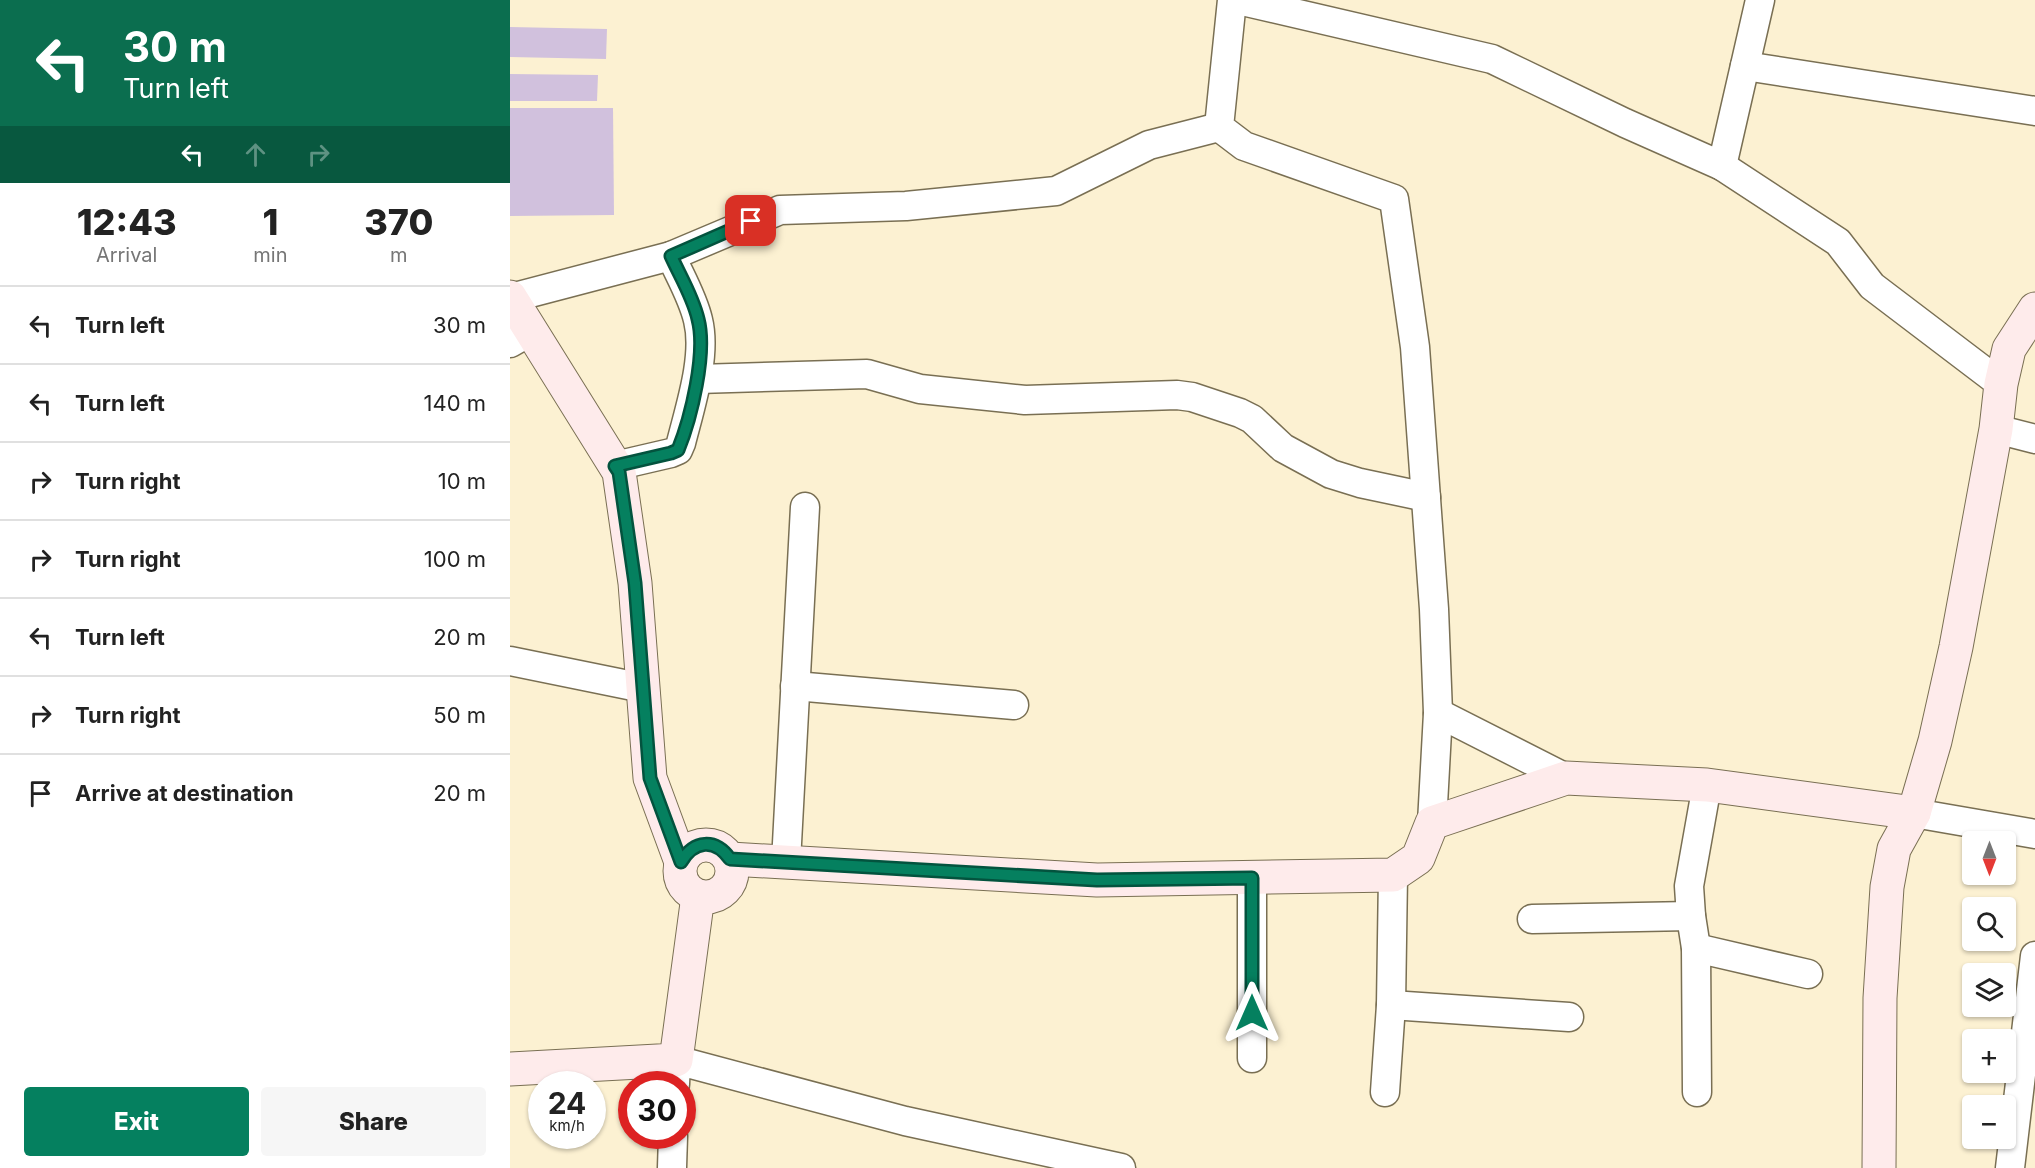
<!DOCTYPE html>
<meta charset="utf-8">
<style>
body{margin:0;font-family:Inter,sans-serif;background:#f6f6f6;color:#222;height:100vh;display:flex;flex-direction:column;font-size:22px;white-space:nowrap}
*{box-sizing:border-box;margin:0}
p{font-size:20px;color:#767676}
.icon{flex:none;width:33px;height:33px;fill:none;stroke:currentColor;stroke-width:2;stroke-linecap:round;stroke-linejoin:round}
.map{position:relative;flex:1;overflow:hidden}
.side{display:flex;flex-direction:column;background:#fff;width:510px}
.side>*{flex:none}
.guide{background:#0b6e4f;color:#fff;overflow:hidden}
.needle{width:39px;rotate:180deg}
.fabs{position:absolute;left:1452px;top:831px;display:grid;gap:12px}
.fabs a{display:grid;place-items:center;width:54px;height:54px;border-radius:6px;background:#fff;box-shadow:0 2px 4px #0004;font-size:30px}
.speed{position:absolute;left:18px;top:1071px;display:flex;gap:12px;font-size:30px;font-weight:700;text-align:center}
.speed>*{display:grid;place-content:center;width:78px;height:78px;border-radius:50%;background:#fff;box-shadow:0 2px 4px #0004;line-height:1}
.speed small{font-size:15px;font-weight:400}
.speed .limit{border:9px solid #d22;background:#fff;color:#111}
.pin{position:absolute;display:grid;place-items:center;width:51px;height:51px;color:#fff;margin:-26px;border-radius:12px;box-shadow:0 3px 9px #0006}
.me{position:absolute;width:66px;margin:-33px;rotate:0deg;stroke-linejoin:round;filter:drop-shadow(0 0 4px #0008)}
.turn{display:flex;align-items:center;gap:21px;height:126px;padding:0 24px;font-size:27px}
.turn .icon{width:78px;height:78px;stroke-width:2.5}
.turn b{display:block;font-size:42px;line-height:51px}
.lanes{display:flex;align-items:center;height:57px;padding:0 24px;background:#0003;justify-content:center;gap:30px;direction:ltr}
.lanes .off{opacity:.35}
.eta{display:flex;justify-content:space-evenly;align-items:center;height:102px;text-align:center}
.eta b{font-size:36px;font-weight:800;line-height:42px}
.action{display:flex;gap:12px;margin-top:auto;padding:12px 24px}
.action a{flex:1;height:69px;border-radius:6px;background:#05805f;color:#fff;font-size:24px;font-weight:800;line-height:69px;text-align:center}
.action a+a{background:#f6f6f6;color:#222}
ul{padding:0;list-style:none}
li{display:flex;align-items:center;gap:18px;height:78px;padding:0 24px;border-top:2px solid #e0e0e0}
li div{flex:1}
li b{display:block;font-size:22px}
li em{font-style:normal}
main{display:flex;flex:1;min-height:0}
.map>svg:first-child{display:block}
.building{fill:#d1c1dd}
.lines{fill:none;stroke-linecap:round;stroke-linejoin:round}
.street-casing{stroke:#796f53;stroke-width:31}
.secondary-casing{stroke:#796f53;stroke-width:35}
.street{stroke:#fff;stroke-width:28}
.secondary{stroke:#feebeb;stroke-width:33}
.route-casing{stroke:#03533e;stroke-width:15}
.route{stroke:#05805f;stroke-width:10}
</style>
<main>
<section class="side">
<div class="guide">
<div class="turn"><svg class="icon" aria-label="left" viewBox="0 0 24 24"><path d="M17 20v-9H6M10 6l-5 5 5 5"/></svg><div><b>30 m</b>Turn left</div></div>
<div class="lanes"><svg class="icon" aria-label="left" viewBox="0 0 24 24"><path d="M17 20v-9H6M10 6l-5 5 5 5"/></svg><svg class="icon off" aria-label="ahead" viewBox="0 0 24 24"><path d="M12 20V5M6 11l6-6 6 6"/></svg><svg class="icon off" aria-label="right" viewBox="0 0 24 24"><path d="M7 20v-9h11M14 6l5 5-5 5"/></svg></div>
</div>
<div class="eta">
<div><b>12:43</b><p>Arrival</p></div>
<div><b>1</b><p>min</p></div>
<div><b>370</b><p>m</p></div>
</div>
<ul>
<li><svg class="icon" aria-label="left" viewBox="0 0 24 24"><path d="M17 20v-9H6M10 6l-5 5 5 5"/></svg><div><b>Turn left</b></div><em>30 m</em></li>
<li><svg class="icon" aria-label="left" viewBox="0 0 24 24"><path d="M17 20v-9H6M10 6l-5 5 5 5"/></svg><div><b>Turn left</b></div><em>140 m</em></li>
<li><svg class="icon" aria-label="right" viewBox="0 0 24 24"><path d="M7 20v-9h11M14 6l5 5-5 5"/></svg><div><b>Turn right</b></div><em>10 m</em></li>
<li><svg class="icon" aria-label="right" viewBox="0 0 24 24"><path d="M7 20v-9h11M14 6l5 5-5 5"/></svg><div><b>Turn right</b></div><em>100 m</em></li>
<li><svg class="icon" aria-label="left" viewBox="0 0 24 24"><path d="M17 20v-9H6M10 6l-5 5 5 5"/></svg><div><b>Turn left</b></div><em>20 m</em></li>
<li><svg class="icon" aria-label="right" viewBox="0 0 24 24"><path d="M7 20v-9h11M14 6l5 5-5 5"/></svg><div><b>Turn right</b></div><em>50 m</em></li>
<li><svg class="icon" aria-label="arrive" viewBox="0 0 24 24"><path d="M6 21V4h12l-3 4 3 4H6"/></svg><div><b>Arrive at destination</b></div><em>20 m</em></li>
</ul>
<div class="action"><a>Exit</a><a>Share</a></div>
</section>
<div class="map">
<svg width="1525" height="1168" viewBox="0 0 1525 1168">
<rect width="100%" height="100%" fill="#fcf1d2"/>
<g class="building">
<path d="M0 27 97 29 96 59 0 57Z"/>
<path d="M0 74 88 75 87 101H0Z"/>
<path d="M0 108H103L104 215 0 216Z"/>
</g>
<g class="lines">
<defs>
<g id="street">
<path d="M722 0 709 127 734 146 884 199 905 347 924 609 928 713 922 823"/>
<path d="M728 0 982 59 1115 123 1212 166 1328 242 1362 286 1491 384"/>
<path d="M1235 66 1525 111"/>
<path d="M1212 166 1250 0"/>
<path d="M1 298 161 256 270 210 396 206 546 191 639 145 709 127"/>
<path d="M0 343 21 331"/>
<path d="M188 379 357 374 410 389 515 400 667 395 682 397 730 413 742 419 773 448 821 474 850 483 916 497"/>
<path d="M1486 429 1525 439"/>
<path d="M105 466 161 453 168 450 171 443C180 407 197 356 188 320 183 298 170 276 161 256"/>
<path d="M0 661 133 688"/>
<path d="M285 686 504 705"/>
<path d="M928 713 1056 778"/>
<path d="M1404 813 1525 834"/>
<path d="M276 862 295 507"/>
<path d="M1022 919 1181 916"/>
<path d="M1186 948 1298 974"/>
<path d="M881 1005 1059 1017"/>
<path d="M742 1058V878"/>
<path d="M165 1084 166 1060 395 1121 611 1168"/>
<path d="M875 1092 881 1005 883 875"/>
<path d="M1187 1092 1186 948 1181 916 1179 886 1197 785"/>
<path d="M162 1168 163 1136"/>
<path d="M1500 1168 1525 956"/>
</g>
<g id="secondary">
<path d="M0 297 109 472 125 583 140 778 171 862"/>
<circle cx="196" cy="871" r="26"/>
<path d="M220 859 587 880 883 875 908 858 922 823 1056 778 1197 785 1404 813"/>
<path d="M0 1069 166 1060 188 896"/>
<path d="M1369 1168 1370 998 1377 887 1384 849 1404 813 1425 741 1446 647 1486 429 1491 384 1499 349 1525 309"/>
</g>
</defs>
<use href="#street" class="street-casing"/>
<use href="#secondary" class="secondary-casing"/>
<use href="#street" class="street"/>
<use href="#secondary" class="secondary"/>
</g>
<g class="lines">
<defs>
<path id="route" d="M241 221 161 256C170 276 183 297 188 319 197 353 181 418 168 450L161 453 105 466 109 472 125 583 140 778 171 862C184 840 205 838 220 859L587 880 742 878V1013"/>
</defs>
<use href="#route" class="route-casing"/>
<use href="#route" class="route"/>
</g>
</svg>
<div class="fabs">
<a><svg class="needle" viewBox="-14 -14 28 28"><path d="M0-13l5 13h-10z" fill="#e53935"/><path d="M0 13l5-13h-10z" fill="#767676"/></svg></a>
<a><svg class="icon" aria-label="search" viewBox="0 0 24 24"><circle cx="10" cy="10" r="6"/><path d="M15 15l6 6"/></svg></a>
<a><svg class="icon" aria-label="layers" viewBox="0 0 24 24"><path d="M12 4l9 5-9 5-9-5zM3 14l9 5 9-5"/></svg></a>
<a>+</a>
<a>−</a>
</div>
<div class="speed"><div>24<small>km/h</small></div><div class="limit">30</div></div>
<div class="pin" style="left:241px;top:221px;background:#d93025"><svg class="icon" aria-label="arrive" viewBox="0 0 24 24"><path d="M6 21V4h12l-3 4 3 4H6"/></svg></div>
<svg class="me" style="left:742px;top:1013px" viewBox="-20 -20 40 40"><path d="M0-17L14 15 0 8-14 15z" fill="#05805f" stroke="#fff" stroke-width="4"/></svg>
</div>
</main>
